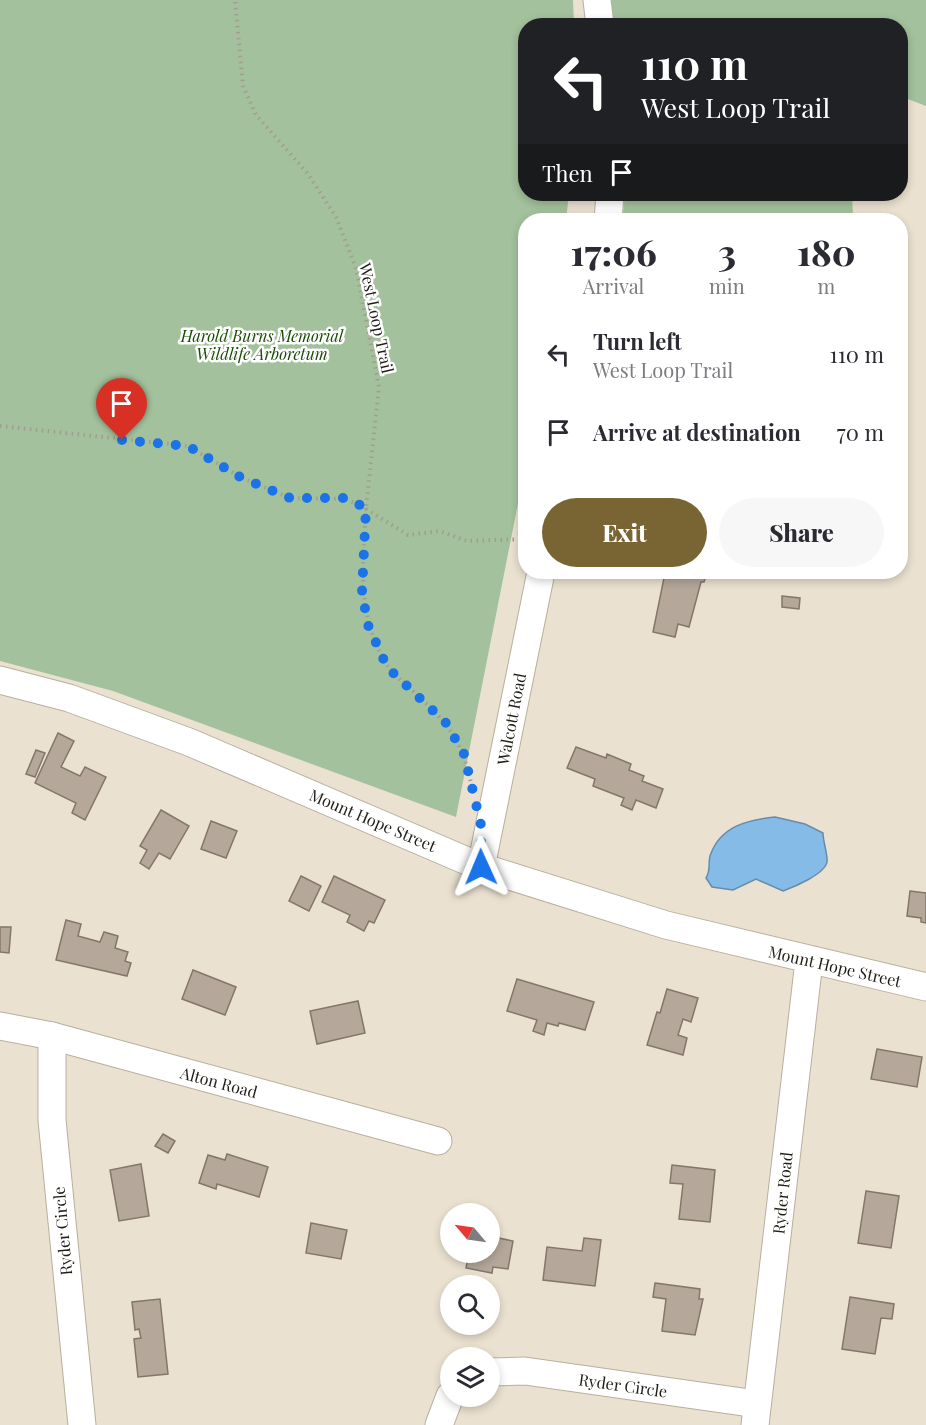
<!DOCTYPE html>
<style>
body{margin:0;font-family:"Playfair Display",serif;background:#f7f7f7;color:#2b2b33;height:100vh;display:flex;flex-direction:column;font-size:22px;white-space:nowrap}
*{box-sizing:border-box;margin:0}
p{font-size:20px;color:#7c7c81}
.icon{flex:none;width:33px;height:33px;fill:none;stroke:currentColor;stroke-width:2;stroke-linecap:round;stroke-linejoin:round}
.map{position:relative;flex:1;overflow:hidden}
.sheet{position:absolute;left:518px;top:213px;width:390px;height:366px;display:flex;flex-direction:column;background:#fff;border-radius:24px;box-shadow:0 3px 9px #0003}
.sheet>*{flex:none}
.top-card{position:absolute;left:518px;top:18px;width:390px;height:183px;border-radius:24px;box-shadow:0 3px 9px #0003;background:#202124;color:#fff;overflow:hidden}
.needle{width:39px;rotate:299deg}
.controls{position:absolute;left:440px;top:1203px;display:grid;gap:12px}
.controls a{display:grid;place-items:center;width:60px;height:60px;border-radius:50%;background:#fff;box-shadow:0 3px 9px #0003;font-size:30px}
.pin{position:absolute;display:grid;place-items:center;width:51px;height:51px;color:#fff;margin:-62px -26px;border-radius:50% 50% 50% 0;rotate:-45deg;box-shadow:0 0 6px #0007}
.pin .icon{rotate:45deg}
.me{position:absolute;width:66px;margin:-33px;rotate:359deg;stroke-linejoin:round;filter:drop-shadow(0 0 4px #0008)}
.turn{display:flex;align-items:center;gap:21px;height:126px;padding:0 24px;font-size:27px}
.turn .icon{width:78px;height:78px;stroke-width:2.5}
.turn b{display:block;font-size:42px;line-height:51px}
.then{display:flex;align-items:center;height:57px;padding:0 24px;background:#0003;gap:12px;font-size:22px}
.eta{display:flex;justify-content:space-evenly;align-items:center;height:102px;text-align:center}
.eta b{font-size:36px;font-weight:800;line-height:42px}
.cta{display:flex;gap:12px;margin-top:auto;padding:12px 24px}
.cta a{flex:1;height:69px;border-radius:36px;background:#796534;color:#fff;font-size:24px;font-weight:800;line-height:69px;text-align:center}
.cta a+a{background:#f7f7f7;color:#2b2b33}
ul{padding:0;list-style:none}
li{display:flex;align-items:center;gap:18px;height:78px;padding:0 24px}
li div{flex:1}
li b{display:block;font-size:22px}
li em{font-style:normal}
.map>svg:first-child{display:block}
.green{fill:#a3c19c}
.water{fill:#85bbe7;stroke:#678ca9;stroke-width:1.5}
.building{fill:#b5a89a;stroke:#83776a;stroke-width:1.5}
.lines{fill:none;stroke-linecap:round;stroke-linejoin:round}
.minor-casing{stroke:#b8af9f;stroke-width:29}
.path{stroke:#a39d8f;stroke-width:4;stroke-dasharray:1.5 4.5;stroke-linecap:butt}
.minor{stroke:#fff;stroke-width:27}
.route{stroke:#1a73e8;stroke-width:10;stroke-dasharray:0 18}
.labels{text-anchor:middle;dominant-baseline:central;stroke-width:5;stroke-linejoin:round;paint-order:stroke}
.street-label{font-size:16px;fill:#201d17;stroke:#fff}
.park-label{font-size:16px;font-style:italic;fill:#154c02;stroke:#fff}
</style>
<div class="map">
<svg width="926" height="1425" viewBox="0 0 926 1425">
<rect width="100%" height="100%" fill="#eae1d0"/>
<g class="green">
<path d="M0 0H573L574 25 525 26V194H569L566 220H525V468L456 817 113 691 0 661Z"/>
<path d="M606 0H926V106L900 96V26L609 25Z"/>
<path d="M625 194H852L853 216 623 214Z"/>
</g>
<path class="water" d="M775 817 805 824 823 833C823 842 828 855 827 862 825 874 794 887 783 891L756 879 733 890 712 887 706 878C711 870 708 864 710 856 720 826 747 820 775 817Z"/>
<g class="building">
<path d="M651 572H707L704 582H701L689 627 678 624 675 637 653 632 664 578 656 577Z"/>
<path d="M782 596 800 598 799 609 782 607Z"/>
<path d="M58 733 74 741 61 767 80 776 85 767 106 777 85 820 72 813 76 803 35 783Z"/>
<path d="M576 747 606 758 607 754 631 764 629 770 644 776 642 781 663 789 656 808 636 800 632 810 621 805 624 798 593 786 595 779 567 768Z"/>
<path d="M36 750 45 753 35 777 26 774Z"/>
<path d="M161 810 189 826 170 859 159 853 149 869 140 863 147 850 140 846Z"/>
<path d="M211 821 237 831 226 858 201 849Z"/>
<path d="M301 876 321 886 309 911 289 901Z"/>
<path d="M334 876 385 900 374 923 369 921 364 931 347 922 350 915 322 902Z"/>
<path d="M910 891 926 893V923L921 922V918L907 916Z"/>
<path d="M66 920 81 924 78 936 100 942 104 932 118 936 115 948 128 952 125 961 131 963 127 976 56 960Z"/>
<path d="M0 927H11L9 953 0 952Z"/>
<path d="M193 970 236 987 225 1015 182 999Z"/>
<path d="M517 979 594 1002 585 1030 559 1023 558 1026 547 1023 544 1035 533 1031 537 1020 507 1011Z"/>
<path d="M667 989 698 998 691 1022 683 1019 678 1035 687 1038 683 1055 647 1045 657 1012 660 1013Z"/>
<path d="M358 1001 365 1033 317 1044 310 1011Z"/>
<path d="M877 1049 922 1057 917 1087 871 1079Z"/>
<path d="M163 1134 175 1141 168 1153 155 1146Z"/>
<path d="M227 1154 268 1167 259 1197 217 1184 216 1189 199 1183 208 1155 225 1160Z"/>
<path d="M141 1164 149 1216 119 1221 110 1170Z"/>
<path d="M672 1165 715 1170 710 1222 679 1219 683 1184 670 1183Z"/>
<path d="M866 1191 899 1196 891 1248 858 1243Z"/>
<path d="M311 1223 347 1230 341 1259 306 1253Z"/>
<path d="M489 1236 513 1241 508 1269 493 1267 492 1273 466 1268 469 1252H489Z"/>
<path d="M584 1238 601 1240 595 1286 543 1280 547 1247 582 1251Z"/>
<path d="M655 1283 700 1289 699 1299H703L695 1335 662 1331 666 1299 653 1297Z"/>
<path d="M850 1297 894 1304 892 1319 881 1318 875 1354 842 1349Z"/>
<path d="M160 1299 168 1374 138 1377 134 1339 141 1338 139 1329 135 1330 132 1302Z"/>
</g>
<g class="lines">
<defs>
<g id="minor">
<path d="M597 0 600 26"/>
<path d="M608 220 610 194"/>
<path d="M0 680 69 698 189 742 481 867 666 925 926 987"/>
<path d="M481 867 541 572"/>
<path d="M0 1026 52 1036 438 1141"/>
<path d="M52 1036V1120L82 1425"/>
<path d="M489 1372 525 1371 757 1404"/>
<path d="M439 1425 450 1396"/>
<path d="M755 1425 809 961"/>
</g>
</defs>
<use href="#minor" class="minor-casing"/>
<g class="path">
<path d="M0 426 188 446 240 477 290 498 345 499 366 508 379 387 356 268 336 217 308 174 256 115 243 86 235 0"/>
<path d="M366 508C363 563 356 616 387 665 393 675 405 683 413 691 450 726 460 736 472 787"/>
<path d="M366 509 408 535 440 531 467 541 525 539"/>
</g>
<use href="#minor" class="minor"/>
</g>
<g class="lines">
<path class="route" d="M122 440 188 446 240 477 290 498H345L366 508 362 592 368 625 387 667 446 723 464 754 481 825V867"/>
</g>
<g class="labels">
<g class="street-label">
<text transform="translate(377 318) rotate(78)">West Loop Trail</text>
<text transform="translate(511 719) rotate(-79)">Walcott Road</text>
<text transform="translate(373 820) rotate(23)">Mount Hope Street</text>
<text transform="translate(835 966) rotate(13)">Mount Hope Street</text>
<text transform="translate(219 1082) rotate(15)">Alton Road</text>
<text transform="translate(782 1193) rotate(-84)">Ryder Road</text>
<text transform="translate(62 1231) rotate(-95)">Ryder Circle</text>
<text transform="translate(623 1385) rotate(8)">Ryder Circle</text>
</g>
<g class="park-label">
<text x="262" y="335">Harold Burns Memorial<tspan x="262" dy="18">Wildlife Arboretum</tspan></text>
</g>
</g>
</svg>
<div class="controls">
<a><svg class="needle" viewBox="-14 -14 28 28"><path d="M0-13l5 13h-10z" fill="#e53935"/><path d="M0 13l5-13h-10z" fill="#7c7c81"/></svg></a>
<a><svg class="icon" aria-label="search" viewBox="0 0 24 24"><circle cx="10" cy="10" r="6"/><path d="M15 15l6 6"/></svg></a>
<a><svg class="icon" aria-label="layers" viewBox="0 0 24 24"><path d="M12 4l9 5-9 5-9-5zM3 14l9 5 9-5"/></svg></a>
</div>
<div class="pin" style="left:122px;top:440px;background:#d93025"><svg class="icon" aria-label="arrive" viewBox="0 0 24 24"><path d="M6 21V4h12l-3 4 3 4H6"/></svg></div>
<svg class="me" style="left:481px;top:867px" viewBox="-20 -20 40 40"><path d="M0-17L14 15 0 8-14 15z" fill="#1a73e8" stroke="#fff" stroke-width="4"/></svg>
<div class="top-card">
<div class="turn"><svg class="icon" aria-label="left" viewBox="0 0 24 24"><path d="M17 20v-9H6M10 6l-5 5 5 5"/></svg><div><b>110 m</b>West Loop Trail</div></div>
<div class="then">Then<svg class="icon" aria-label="arrive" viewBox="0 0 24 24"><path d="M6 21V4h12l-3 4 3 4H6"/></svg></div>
</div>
<section class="sheet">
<div class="eta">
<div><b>17:06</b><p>Arrival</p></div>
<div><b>3</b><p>min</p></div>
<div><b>180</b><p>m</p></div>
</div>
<ul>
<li><svg class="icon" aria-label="left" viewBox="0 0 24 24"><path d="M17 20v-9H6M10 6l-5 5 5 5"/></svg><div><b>Turn left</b><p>West Loop Trail</p></div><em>110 m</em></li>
<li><svg class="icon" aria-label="arrive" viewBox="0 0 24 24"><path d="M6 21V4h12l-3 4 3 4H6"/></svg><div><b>Arrive at destination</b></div><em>70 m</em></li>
</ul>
<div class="cta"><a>Exit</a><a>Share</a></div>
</section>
</div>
